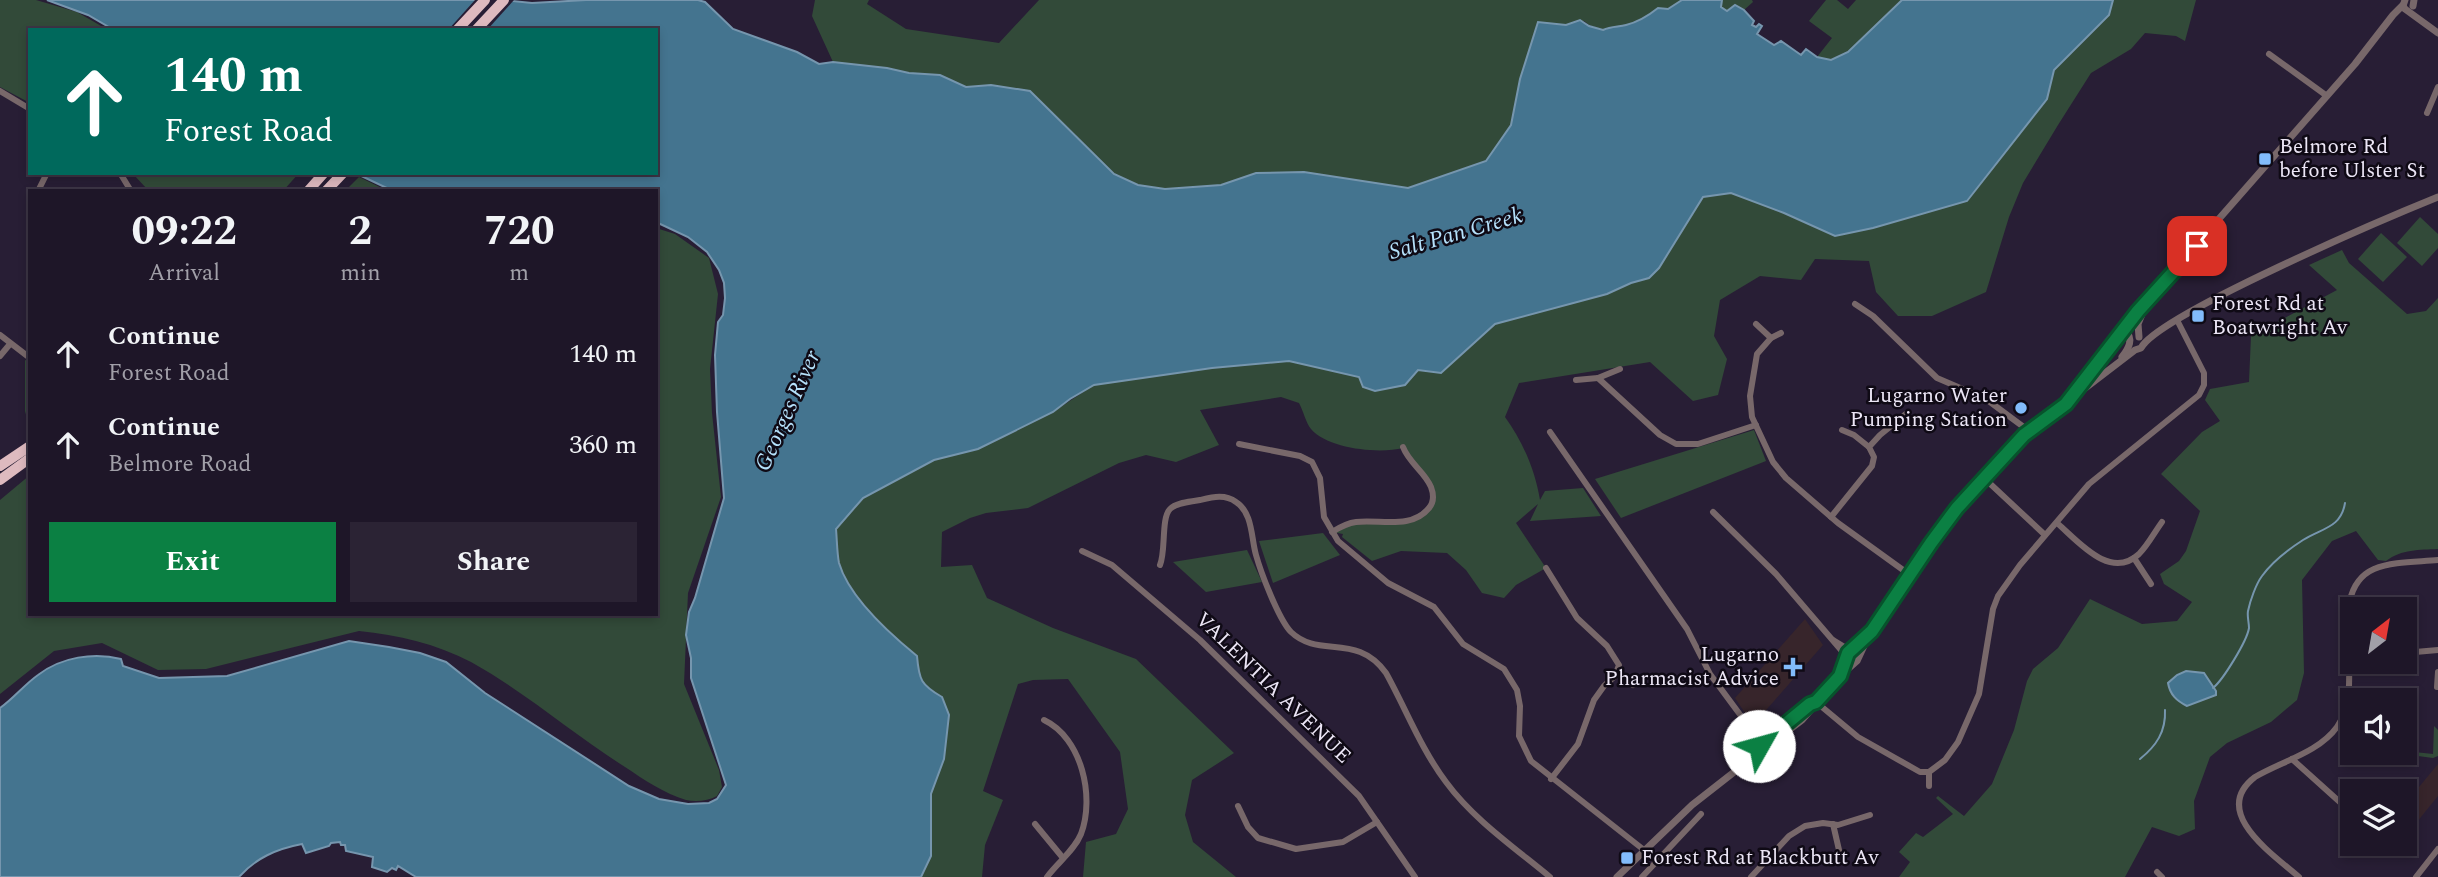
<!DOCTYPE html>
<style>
body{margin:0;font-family:Spectral,serif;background:#2b2334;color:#f1f3f6;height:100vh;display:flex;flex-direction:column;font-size:26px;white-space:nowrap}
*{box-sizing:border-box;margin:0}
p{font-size:23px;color:#a19fa8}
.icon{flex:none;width:38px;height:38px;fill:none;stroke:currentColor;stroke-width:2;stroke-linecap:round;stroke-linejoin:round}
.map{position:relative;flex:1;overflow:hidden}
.drawer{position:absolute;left:28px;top:189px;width:630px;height:427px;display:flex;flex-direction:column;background:#1e1628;border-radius:0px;box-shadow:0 4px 10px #0003,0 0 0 2px #3c3545}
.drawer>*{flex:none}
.hud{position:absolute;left:28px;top:28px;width:630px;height:147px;border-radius:0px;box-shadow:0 4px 10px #0003,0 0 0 2px #3c3545;background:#00695c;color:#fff;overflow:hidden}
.needle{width:46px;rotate:31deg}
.fabs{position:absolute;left:2340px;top:597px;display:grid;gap:14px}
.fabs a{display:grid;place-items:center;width:77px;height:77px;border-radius:0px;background:#1e1628;box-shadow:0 4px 10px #0003,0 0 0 2px #3c3545;font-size:35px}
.pin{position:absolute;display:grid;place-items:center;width:60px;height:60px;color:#fff;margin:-30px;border-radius:14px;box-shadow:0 4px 10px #0006}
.me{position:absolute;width:77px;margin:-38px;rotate:52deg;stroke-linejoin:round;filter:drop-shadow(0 0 5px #0008)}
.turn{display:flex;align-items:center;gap:24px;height:147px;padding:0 21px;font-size:32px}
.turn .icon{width:91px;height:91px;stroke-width:2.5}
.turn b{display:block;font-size:49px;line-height:60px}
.eta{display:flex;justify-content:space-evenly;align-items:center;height:119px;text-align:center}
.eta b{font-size:42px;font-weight:700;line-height:49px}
.button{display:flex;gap:14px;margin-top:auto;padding:14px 21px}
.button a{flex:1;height:80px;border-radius:0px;background:#0b8043;color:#fff;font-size:28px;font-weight:700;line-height:80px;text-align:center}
.button a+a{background:#2b2334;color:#f1f3f6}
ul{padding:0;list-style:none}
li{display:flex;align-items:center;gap:21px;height:91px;padding:0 21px}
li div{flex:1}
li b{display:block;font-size:26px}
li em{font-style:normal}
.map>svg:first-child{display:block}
.commercial{fill:#37252b}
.green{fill:#324a39}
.water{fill:#44748f;stroke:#7696ae;stroke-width:2}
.pier{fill:#281e35}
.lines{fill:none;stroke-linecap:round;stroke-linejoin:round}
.stream{stroke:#7696ae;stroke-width:2}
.minor{stroke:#78686a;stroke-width:6}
.tertiary{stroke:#78686a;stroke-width:7}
.trunk{stroke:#debabf;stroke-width:10}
.route-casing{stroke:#07532c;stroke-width:18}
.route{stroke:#0b8043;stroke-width:12}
.poi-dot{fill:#82bcfa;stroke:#0f0a15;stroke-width:2.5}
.labels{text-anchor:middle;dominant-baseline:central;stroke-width:5;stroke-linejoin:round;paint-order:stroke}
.poi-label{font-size:21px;fill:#ece6f6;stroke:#0f0a15;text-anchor:start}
.street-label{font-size:21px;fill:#ece6f6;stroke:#0f0a15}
.water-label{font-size:23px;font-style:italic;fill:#b5e1fb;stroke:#0f0a15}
</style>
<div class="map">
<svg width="2438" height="877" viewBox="0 0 2438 877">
<rect width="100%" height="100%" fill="#281e35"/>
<g class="commercial">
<path d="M1805 619 1823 645 1753 725 1735 698Z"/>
<path d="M2438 764V796L2408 833 2405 830V804Z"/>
</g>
<g class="green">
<path d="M0 0H36L77 12 108 30H30V103L0 87Z"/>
<path d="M815 0H869L867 4 906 29 999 43 1039 0H1682L1668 9 1658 8C1648 16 1638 22 1626 25 1618 27 1611 26 1603 30L1589 25 1584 21 1566 25 1538 22 1520 79 1511 125 1487 161 1408 188 1339 177 1256 173 1221 185 1165 189 1137 185 1114 174 1030 91 991 85 966 87 940 75 909 73 887 68 833 62 812 16Z"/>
<path d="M1722 0H1752L1753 2 1744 10 1731 7 1727 11 1721 7Z"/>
<path d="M1826 0H1837L1848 9 1856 0H1902L1848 52 1831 60 1817 57 1832 38 1809 21Z"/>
<path d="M2113 0H2196L2185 41 2176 36 2145 33 2131 49 2091 73 2058 125 2023 183 2009 217 1986 292 1932 316H1898L1876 292 1869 261 1815 259 1801 280 1760 276 1720 300 1714 336 1727 359 1718 395 1693 401 1650 362 1519 383 1505 417C1523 442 1535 470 1540 500L1545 491 1583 488 1601 516 1530 521 1538 504 1516 523 1546 568 1516 585 1504 598 1482 593 1466 570 1447 553 1401 551 1372 561 1342 537 1343 534 1332 532 1342 526 1410 520 1430 505 1431 488 1403 448C1379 454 1328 449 1311 429 1306 423 1303 410 1299 403L1281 397 1200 410 1219 445 1176 462 1146 455 1119 463 1028 508 986 513 970 518 942 532 941 567 972 565 987 598 1053 628 1136 659 1234 753 1192 780 1185 815 1193 842 1236 877H1083L1086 842 1116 834 1128 809 1120 752 1068 679 1033 680 1018 684 983 791 1003 800 985 845 982 877H921L931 856V794L944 759 942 697C921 686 919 680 916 656 890 634 849 597 839 563 836 553 837 540 836 529L863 498 934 460 978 449 1053 412 1094 385 1212 368 1289 361 1405 385 1418 370 1441 373 1495 324 1607 294 1631 283 1649 278 1659 268 1703 197 1731 193 1784 213 1835 236 1873 228 1967 201 2047 99 2053 70 2109 15Z"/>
<path d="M132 173H299L283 191H149Z"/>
<path d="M359 177 388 191H345Z"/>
<path d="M2420 217 2438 234V248L2422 266 2397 243Z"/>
<path d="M656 228 675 234 709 258 718 294 710 369 712 413 721 497 688 593 684 684 719 770 722 787 717 796C708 801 696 802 686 800 665 794 643 779 625 767 573 734 525 692 471 662 437 644 398 635 359 631L206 669 158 670 102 643 54 651 0 694V500L30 475V614H656Z"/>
<path d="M2381 233 2407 257 2383 282 2358 259Z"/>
<path d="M2342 250 2349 263 2407 314 2426 311 2438 298V549C2419 550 2402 549 2386 561L2378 560 2356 531 2332 541 2302 580 2304 673 2297 700 2271 722 2227 743 2210 757 2194 801 2195 829 2179 836 2152 827 2125 877H1899L1910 862 1899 852 1916 833 1923 837 1953 814 1936 798 1938 796 1964 816 1992 784 2014 730 2027 681 2033 669 2058 648 2090 599 2142 624 2177 621 2192 602 2164 584 2160 574 2179 561 2186 551 2200 511 2161 474 2202 432 2220 421 2205 400 2210 389 2249 382 2251 336 2337 290 2309 265Z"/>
<path d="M25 360 30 362V429L25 411Z"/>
<path d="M1754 430 1766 461 1621 518 1595 479Z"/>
<path d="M1323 533 1340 555 1273 583 1259 541Z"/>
<path d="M1247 550 1262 582 1206 592 1173 562Z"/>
<path d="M2434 726 2438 730V756L2433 758 2403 754 2405 751 2433 754Z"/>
</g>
<g class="water">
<path d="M47 0H502L532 3 586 0H698L705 2 733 29 797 52 819 64 833 62 887 68 909 73 940 75 966 87 991 85 1030 91 1114 174 1138 185 1165 189 1221 185 1256 173 1304 172 1408 188 1486 161 1511 125 1520 79 1538 22 1566 25 1580 20 1589 26 1603 30C1611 26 1618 27 1626 25 1638 22 1648 16 1658 8L1668 9 1682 0H1722L1721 7 1727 11 1735 5 1744 10 1754 21 1752 25 1756 27 1759 24 1762 26 1757 34 1774 45 1781 41 1801 55 1806 49 1817 57 1831 60 1848 52 1902 0H2113L2109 15 2054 70 2047 99 1967 201 1873 228 1835 236 1784 213 1731 193 1703 197 1659 268 1649 278 1631 283 1607 294 1495 324 1441 373 1418 370 1405 385 1375 391 1363 387 1359 377 1289 361 1212 368 1094 385 1070 399 1053 412 978 449 934 460 863 498 836 529C837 540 837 553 839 563 849 597 890 634 917 656 919 680 921 685 942 697L949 715 944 759 931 794V856L921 877H416L398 866 396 870 392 868 387 872 372 867 373 857 346 851 345 845H341L340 842 331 843 329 846 306 853 302 844C276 849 256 858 239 877H0V708C14 698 24 685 38 675 61 657 94 652 121 659L123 666 159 678 227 676 349 641 389 647 420 653 446 662 485 693 629 786 659 799 688 804 709 803 717 799 726 785 691 678V658L686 635 689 612 695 598 724 498 717 412 715 355 718 322 723 315 725 298 724 283 719 270 707 252 688 237 656 222V191H393L355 173H656V30H114L88 15Z"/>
<path d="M2186 671 2204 673 2216 691V695L2187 706C2177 701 2170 695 2168 683L2177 675Z"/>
</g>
<path class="pier" d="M475 0H514L487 30H448Z"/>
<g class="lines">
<g class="stream">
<path d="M2213 688C2223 680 2247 641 2249 628 2249 622 2247 617 2248 611 2250 601 2256 584 2262 576 2272 562 2289 549 2303 540 2322 528 2341 528 2345 503"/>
<path d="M2140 759C2156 746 2166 732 2165 710"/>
</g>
<g class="minor">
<path d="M2269 54 2327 96"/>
<path d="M0 91 30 109"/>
<path d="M2427 113 2438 87"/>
<path d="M120 173 131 191"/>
<path d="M38 191 47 173"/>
<path d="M1855 304 1873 316 1937 378 1986 399 2029 431"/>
<path d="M1756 324 1771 338"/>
<path d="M1781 333 1771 338 1757 354 1750 396 1752 417 1773 462 1786 478 1838 523 1910 575"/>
<path d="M0 335 30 358"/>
<path d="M0 356 10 344"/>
<path d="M1620 369 1598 378 1660 435 1676 444H1698L1756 425"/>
<path d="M1576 380 1598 378"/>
<path d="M1842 430 1854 435 1869 447"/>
<path d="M1550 432 1687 629 1710 674 1761 743"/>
<path d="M1239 444 1300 456 1312 462 1320 478 1324 517 1338 541 1388 583 1434 607 1463 644 1504 669 1517 690 1520 706 1519 736 1531 761 1644 850"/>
<path d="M1984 478 2045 535"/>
<path d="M1713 512 1776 574 1847 657"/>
<path d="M1831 517 1872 466 1874 457 1869 447 1880 435 1907 413"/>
<path d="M2057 523C2078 541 2110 581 2139 554 2148 545 2154 533 2162 522"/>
<path d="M1332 532C1340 527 1347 523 1356 522 1380 519 1411 530 1429 508 1434 502 1434 495 1431 487 1425 472 1409 463 1403 447"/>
<path d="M1082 551 1112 565 1200 640 1251 690 1359 796 1415 877"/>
<path d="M2134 558 2151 584"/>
<path d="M1160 565C1166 551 1161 518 1170 509 1177 502 1191 502 1200 500 1213 497 1225 494 1236 502 1253 513 1251 538 1256 555 1261 573 1279 620 1291 632 1319 659 1357 632 1386 673 1406 709 1421 749 1446 782 1473 819 1515 848 1550 877"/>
<path d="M1546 568 1577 618 1607 646 1619 665 1615 676 1604 686 1594 700 1578 744 1551 779"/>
<path d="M1833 640 1851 651"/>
<path d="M2404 653 2438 650"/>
<path d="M1617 673 1633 685"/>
<path d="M2437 687 2438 672"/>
<path d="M1816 702 1858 737 1920 772H1929L1945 760 1958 742 1979 694 1993 609 1998 596 2020 565 2089 484 2199 395 2204 385V373L2177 320"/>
<path d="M1044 720C1082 738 1095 797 1081 834 1074 851 1058 862 1047 877"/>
<path d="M2292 759 2352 813"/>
<path d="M1929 786V772"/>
<path d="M1238 806 1248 827 1258 838 1296 849 1343 842 1377 822"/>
<path d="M1035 824 1063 858"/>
<path d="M1833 824 1839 850"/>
<path d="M2157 872 2162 877"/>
<path d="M1642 877 1701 814"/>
<path d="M1751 877 1789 836 1805 826 1823 823 1838 825 1870 815"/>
<path d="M2299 877C2274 855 2209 812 2255 777 2282 761 2318 753 2337 727 2369 682 2322 592 2374 569 2393 561 2418 562 2438 560"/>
<path d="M2416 877 2438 849"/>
</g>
<g class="tertiary">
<path d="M2405 0 2403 6 2405 9 2438 33"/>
<path d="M2413 6 2414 0"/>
<path d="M2139 337 2138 324 2145 307"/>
<path d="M2122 357C2129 348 2134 339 2125 330"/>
<path d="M2069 400 2118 339 2138 311 2355 64 2393 15 2403 5"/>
<path d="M1852 651 1866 638"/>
<path d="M1841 672 1848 659"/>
<path d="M1769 750 1776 740 1802 720 1840 676 1857 661 1869 635 1931 543 1972 491 2024 435 2135 350 2141 348C2158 315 2391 216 2438 197"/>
<path d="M1761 751V743C1783 735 1795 711 1816 702"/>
<path d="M1617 877 1692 805 1761 751"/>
</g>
<g class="trunk">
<path d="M457 30 485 0"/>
<path d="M476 30 504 0"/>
<path d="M308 191 324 173"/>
<path d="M326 191 343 173"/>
<path d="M0 466 30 446"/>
<path d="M0 480 30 458"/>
</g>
</g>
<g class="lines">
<defs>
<path id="route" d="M1759 746 1810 704 1816 702 1840 676 1848 653 1872 631 1931 543 1957 508 2024 435 2066 404 2138 311 2197 246"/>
</defs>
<use href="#route" class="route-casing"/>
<use href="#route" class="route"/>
</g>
<g class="poi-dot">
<rect x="2258" y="152" width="14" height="14" rx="3.5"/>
<rect x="2191" y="309" width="14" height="14" rx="3.5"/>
<circle cx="2021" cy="408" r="7"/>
<path d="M1789.5 656.5h7v7h7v7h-7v7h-7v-7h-7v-7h7z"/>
<rect x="1620" y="851" width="14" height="14" rx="3.5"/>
</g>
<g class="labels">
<g class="poi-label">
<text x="2279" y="147">Belmore Rd<tspan x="2279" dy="24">before Ulster St</tspan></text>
<text x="2212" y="304">Forest Rd at<tspan x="2212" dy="24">Boatwright Av</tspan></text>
<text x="2007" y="396" text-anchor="end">Lugarno Water<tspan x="2007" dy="24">Pumping Station</tspan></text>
<text x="1779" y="655" text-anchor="end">Lugarno<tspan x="1779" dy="24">Pharmacist Advice</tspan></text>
<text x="1641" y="858">Forest Rd at Blackbutt Av</text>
</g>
<g class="street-label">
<text transform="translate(1273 688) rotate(44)">VALENTIA AVENUE</text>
</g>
<g class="water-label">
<text transform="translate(1456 234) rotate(-16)">Salt Pan Creek</text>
<text transform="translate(788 411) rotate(-66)">Georges River</text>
</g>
</g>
</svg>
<div class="fabs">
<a><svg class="needle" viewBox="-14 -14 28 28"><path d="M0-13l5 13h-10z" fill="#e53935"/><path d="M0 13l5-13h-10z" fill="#a19fa8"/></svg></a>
<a><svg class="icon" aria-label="sound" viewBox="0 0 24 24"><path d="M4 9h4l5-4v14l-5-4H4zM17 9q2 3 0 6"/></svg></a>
<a><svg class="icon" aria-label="layers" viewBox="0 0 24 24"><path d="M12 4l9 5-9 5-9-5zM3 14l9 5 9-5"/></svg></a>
</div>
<div class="pin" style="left:2197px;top:246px;background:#d93025"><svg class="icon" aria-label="arrive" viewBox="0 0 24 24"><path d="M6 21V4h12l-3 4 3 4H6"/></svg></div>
<svg class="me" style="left:1759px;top:746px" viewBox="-20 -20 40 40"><circle r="19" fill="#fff"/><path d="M0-13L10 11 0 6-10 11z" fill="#0b8043"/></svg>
<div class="hud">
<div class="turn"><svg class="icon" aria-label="ahead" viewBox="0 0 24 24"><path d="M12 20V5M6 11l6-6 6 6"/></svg><div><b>140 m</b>Forest Road</div></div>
</div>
<section class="drawer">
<div class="eta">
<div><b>09:22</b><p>Arrival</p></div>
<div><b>2</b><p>min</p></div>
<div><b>720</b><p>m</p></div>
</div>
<ul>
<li><svg class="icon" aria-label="ahead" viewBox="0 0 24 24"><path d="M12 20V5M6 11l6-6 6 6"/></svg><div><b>Continue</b><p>Forest Road</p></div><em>140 m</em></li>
<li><svg class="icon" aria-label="ahead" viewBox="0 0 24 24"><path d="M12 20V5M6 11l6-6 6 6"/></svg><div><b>Continue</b><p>Belmore Road</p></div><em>360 m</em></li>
</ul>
<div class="button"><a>Exit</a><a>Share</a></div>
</section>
</div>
